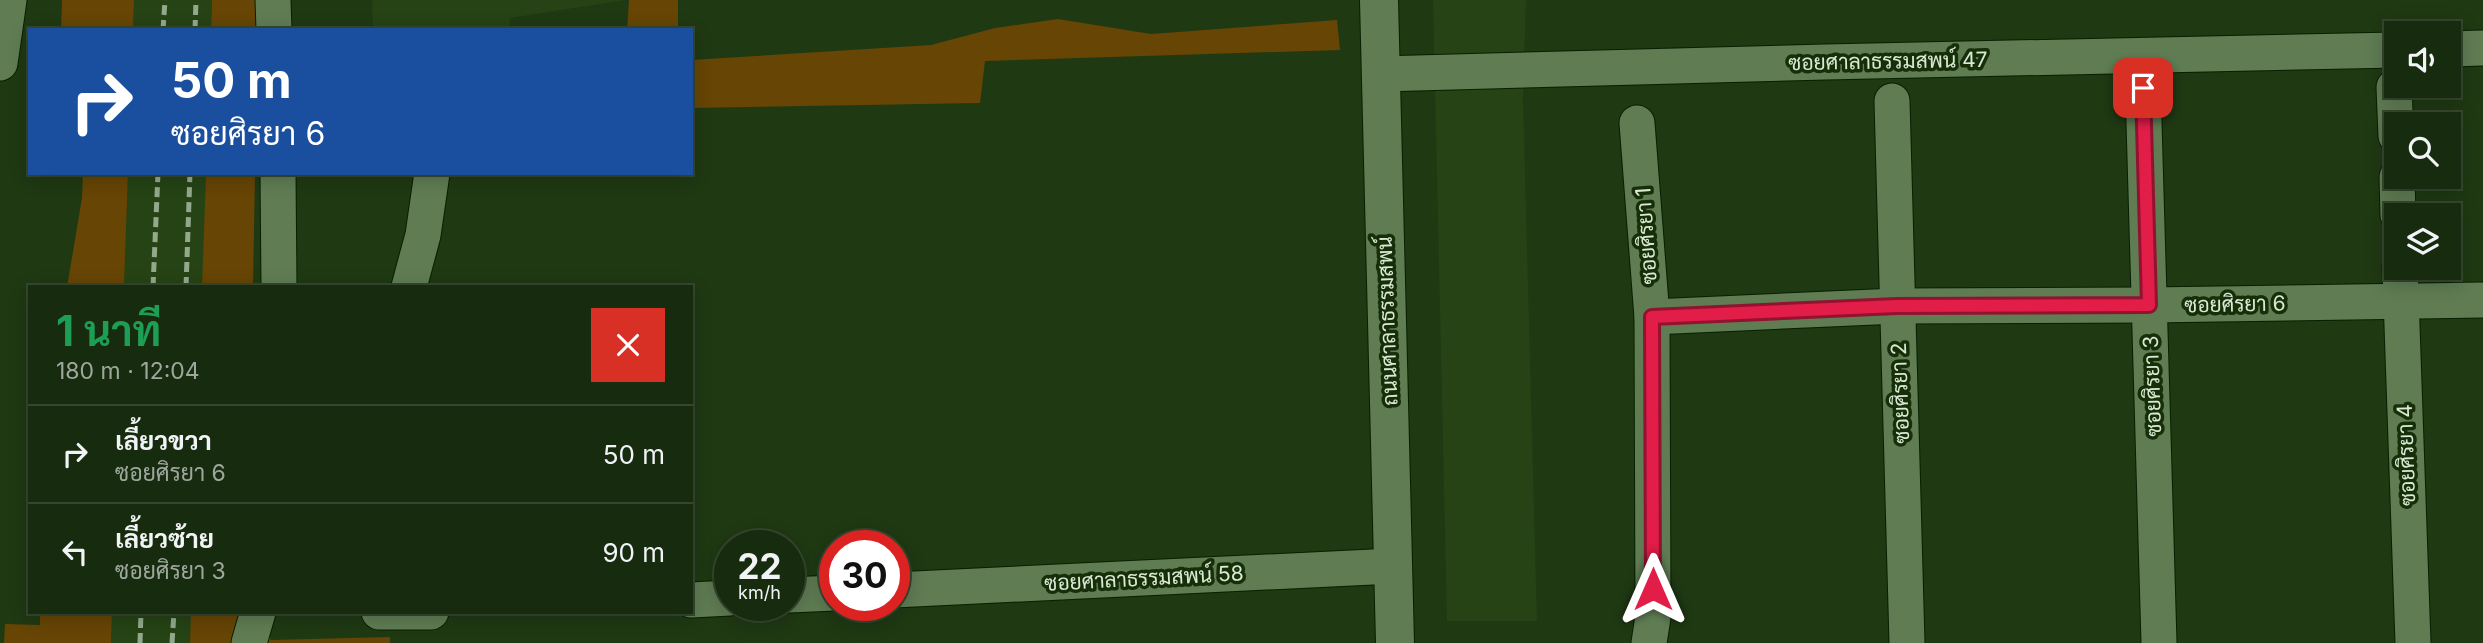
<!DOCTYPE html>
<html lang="th">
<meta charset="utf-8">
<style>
body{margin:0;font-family:Inter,Sarabun,sans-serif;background:#203317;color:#f1f3f6;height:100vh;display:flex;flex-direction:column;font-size:26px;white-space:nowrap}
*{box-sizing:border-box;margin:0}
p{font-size:23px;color:#9ea79e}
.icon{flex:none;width:38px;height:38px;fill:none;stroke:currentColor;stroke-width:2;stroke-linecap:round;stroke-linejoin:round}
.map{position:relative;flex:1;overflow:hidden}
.side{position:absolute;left:28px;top:285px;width:665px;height:329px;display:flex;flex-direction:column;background:#172b0e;border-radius:0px;box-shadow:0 4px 18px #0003,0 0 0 2px #36472e}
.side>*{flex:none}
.banner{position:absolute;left:28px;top:28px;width:665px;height:147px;border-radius:0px;box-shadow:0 4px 18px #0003,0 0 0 2px #36472e;background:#1a4fa0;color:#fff;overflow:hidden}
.fabs{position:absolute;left:2384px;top:21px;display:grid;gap:14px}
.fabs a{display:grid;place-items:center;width:77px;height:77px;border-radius:0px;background:#172b0e;box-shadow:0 4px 18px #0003,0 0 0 2px #36472e;font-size:35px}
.speed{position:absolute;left:714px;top:530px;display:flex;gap:14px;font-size:35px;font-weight:700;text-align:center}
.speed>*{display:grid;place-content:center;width:91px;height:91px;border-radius:50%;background:#172b0e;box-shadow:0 4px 18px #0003,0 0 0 2px #36472e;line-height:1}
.speed small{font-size:18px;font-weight:400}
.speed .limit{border:10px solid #d22;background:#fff;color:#111}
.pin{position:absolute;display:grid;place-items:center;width:60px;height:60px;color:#fff;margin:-30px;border-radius:14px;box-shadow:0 4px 10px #0006}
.me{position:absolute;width:77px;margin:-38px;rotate:0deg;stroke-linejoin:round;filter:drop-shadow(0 0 5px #0008)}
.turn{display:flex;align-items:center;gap:24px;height:147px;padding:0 28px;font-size:32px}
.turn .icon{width:91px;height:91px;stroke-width:2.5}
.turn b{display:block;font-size:49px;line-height:60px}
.round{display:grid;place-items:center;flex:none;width:74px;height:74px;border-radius:0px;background:#203317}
.summary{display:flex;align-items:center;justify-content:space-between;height:119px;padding:0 28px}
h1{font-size:42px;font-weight:700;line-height:52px;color:#1e9e55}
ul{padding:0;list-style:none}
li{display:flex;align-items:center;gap:21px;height:98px;padding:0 28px;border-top:2px solid #36472e}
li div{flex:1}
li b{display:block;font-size:26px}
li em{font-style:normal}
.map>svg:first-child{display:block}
.built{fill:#254315}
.green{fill:#664505}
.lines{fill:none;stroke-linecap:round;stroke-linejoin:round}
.minor-casing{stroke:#072000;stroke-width:37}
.tertiary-casing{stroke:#072000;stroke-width:40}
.minor{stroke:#5f7c53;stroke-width:35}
.tertiary{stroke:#5f7c53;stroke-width:38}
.rail{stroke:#94a88c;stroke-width:5;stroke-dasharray:10 5;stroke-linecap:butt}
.route-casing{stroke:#92132f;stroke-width:18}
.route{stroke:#e11d48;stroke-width:12}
.labels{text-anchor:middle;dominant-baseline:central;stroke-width:7;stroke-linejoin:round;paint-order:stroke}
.street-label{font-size:21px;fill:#d9e9d3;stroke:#162f08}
</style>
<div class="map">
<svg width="2483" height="643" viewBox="0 0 2483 643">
<rect width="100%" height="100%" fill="#1f3913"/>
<g class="built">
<path d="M134 0H212L211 30H133Z"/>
<path d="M372 0H626L510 18 509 30H373Z"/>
<path d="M1433 0H1526L1523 98 1537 621H1447Z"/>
<path d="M128 173H206L203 287H124Z"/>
<path d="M112 613H193L192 643H111Z"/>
</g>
<g class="green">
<path d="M62 0H134L133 30H61Z"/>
<path d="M212 0H257V30H211Z"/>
<path d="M629 0H678V30H627Z"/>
<path d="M1058 19 1151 34 1337 20 1340 50 985 61 980 103 691 108V60L931 45 995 28Z"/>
<path d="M83 173H128L124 287H67L82 198Z"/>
<path d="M206 173H255L253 287H202Z"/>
<path d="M191 612 261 613 271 640 390 637V643H190Z"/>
<path d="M40 613H112L111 643H4L5 624 40 625Z"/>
</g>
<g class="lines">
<defs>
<g id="minor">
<path d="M273 0 274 30"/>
<path d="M2448 49 2483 48"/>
<path d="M0 63 9 0"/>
<path d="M1380 74 1825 62 2396 50"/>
<path d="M2394 87 2396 136"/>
<path d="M2143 88 2159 643"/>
<path d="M1892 101 1907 643"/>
<path d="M1637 123 1652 317 1653 617 1649 643"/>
<path d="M278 173 279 287"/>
<path d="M2397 177 2398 215"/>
<path d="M2400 268 2413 643"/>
<path d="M409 287 423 235 432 173"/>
<path d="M1652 317 1897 306 2149 305 2483 300"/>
<path d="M894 590 1393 566"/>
<path d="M789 595 835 593"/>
<path d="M691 600 730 598"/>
<path d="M379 612H431"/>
<path d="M249 643 258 612"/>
</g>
<path id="tertiary" d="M1379 0 1395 643"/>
</defs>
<use href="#minor" class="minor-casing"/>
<use href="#tertiary" class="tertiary-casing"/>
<use href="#minor" class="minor"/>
<use href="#tertiary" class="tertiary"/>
<g class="rail">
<path d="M163 30 165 0"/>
<path d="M195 30 196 0"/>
<path d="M153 287 158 173"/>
<path d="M186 287 190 173"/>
<path d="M140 643 141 612"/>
<path d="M172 643 174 612"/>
</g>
</g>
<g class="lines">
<defs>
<path id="route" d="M1653 589 1652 317 1897 306 2149 305 2143 88"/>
</defs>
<use href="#route" class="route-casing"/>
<use href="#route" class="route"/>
</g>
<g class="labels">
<g class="street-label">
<text transform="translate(1888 61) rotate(-1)">ซอยศาลาธรรมสพน์ 47</text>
<text transform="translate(1646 236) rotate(-94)">ซอยศิรยา 1</text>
<text transform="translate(2235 304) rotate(-1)">ซอยศิรยา 6</text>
<text transform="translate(1387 321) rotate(-92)">ถนนศาลาธรรมสพน์</text>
<text transform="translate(2152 386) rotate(-92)">ซอยศิรยา 3</text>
<text transform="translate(1900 393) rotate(-92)">ซอยศิรยา 2</text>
<text transform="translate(2406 455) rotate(-92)">ซอยศิรยา 4</text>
<text transform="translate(1144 578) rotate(-3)">ซอยศาลาธรรมสพน์ 58</text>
</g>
</g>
</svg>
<div class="fabs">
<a><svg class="icon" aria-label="sound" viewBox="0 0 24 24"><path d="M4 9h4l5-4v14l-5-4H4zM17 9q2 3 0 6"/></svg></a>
<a><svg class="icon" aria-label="search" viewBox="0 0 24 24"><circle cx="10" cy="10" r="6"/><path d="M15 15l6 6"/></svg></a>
<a><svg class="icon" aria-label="layers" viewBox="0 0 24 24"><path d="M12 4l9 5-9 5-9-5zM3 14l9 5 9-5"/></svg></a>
</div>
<div class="speed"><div>22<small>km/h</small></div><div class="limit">30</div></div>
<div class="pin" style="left:2143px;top:88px;background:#d93025"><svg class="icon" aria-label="arrive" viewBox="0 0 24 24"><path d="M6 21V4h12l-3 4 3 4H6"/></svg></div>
<svg class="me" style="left:1653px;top:589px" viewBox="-20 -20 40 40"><path d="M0-17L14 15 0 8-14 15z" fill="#e11d48" stroke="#fff" stroke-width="4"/></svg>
<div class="banner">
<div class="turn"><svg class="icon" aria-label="right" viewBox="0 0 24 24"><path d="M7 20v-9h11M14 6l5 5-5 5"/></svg><div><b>50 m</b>ซอยศิรยา 6</div></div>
</div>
<section class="side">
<div class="summary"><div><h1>1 นาที</h1><p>180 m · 12:04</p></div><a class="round" style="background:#d93025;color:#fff"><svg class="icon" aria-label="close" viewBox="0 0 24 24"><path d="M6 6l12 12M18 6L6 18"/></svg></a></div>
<ul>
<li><svg class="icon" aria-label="right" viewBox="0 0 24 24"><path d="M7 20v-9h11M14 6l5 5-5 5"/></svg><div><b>เลี้ยวขวา</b><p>ซอยศิรยา 6</p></div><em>50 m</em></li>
<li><svg class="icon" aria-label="left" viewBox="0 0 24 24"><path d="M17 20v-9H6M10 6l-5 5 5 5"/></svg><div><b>เลี้ยวซ้าย</b><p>ซอยศิรยา 3</p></div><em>90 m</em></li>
</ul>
</section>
</div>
